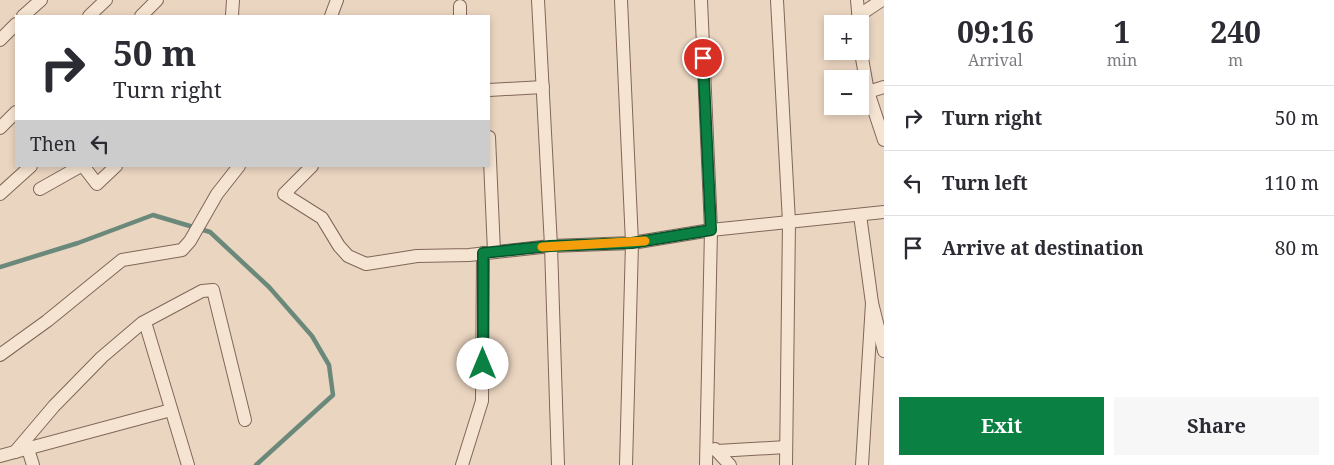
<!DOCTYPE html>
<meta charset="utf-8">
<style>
body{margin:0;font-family:"Noto Serif",serif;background:#f7f7f7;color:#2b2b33;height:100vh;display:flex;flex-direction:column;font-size:19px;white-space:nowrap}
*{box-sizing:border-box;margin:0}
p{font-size:16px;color:#7c7c81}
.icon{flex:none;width:28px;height:28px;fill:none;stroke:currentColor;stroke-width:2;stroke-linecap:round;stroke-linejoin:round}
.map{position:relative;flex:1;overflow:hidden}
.panel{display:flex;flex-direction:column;background:#fff;width:450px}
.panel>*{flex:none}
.hud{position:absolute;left:15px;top:15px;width:475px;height:152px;border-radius:0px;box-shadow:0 2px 8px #0003;background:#fff;color:#2b2b33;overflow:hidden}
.fabs{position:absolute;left:824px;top:15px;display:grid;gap:10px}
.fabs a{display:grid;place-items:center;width:45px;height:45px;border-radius:0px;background:#fff;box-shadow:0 2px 8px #0003;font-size:25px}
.pin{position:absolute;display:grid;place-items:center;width:42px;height:42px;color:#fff;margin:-21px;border:2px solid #fff;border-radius:50%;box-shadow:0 1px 5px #0007}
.me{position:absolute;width:55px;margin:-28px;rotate:0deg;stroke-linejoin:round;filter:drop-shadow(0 0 4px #0008)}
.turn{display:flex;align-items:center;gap:18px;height:105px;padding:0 15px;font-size:22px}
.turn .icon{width:65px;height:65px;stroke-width:2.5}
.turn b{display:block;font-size:35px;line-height:42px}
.then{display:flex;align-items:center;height:48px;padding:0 15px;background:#0003;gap:10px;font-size:19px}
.eta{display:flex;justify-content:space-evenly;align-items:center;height:85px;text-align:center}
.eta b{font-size:30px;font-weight:700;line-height:35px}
.primary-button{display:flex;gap:10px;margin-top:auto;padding:10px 15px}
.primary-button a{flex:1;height:58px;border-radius:0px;background:#0b8043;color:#fff;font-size:20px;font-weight:700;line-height:58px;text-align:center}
.primary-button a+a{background:#f7f7f7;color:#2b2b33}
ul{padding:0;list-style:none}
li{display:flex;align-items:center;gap:15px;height:65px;padding:0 15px;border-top:1px solid #e1e1e2}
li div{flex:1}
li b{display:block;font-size:19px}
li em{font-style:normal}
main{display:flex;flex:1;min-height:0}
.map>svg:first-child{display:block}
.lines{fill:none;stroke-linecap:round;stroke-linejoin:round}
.stream{stroke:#6b897b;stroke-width:4.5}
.minor-casing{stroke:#816659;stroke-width:14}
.minor{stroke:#f6e4d2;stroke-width:12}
.route-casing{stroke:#07532c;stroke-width:12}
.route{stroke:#0b8043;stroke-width:9}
.slow{stroke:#f59e0b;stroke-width:9}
</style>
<main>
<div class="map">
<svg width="884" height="465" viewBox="0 0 884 465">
<rect width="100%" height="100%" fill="#ead5c0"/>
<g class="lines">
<path class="stream" d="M0 267 78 243 153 215 210 232 269 287 312 336 329 365 333 395 256 465"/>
<defs>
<g id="minor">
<path d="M538 0 551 246 558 465"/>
<path d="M621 0 632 243 626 465"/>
<path d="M701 0 711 230 706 465"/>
<path d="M777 0 789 222 786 465"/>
<path d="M857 0 859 22"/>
<path d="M232 15 233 0"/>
<path d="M23 16 41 0"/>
<path d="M89 16 106 0"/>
<path d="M141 16 157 0"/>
<path d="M331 16 337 0"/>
<path d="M460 16V6"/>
<path d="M858 16 882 0"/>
<path d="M0 40 16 24"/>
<path d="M860 47 868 92 884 140"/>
<path d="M489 90 543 87"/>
<path d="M868 92 884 87"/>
<path d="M0 128 16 112"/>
<path d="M489 137 494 252"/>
<path d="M312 166 284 194 322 218 339 246 348 256 366 264 417 256 469 255 551 246 632 243 711 230 884 212"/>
<path d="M40 189 79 167H84L97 184 116 166"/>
<path d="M0 194 31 166"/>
<path d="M860 215 872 303 884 351"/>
<path d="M145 322 188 465"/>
<path d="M0 355 47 321 122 260 182 250 190 241 217 194 239 166"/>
<path d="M28 449 33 465"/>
<path d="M715 449 730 465"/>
<path d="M717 451 786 447"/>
<path d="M15 452 54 406 102 357 142 323 202 291 213 290 245 420"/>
<path d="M0 456 171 410"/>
<path d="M462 465 482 401 483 253"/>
<path d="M862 465 872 303"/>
</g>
</defs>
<use href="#minor" class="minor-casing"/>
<use href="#minor" class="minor"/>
</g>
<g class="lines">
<defs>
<path id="route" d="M483 364V253L550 246 632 243 711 230 703 58"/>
</defs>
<use href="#route" class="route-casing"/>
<use href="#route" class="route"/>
<path class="slow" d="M542 247 645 241"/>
</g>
</svg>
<div class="fabs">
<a>+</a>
<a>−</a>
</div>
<div class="pin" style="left:703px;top:58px;background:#d93025"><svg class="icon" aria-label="arrive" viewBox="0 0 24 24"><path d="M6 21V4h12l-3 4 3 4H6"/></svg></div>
<svg class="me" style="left:483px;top:364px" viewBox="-20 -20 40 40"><circle r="19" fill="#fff"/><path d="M0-13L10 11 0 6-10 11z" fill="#0b8043"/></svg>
<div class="hud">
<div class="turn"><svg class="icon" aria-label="right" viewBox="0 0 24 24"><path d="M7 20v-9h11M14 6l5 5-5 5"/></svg><div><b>50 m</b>Turn right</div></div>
<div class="then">Then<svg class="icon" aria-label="left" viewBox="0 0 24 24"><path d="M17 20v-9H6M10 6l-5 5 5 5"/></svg></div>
</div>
</div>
<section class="panel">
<div class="eta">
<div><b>09:16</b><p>Arrival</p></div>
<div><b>1</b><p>min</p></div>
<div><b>240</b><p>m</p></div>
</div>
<ul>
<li><svg class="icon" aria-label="right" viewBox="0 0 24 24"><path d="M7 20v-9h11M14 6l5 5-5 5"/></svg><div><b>Turn right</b></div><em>50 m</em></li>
<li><svg class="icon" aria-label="left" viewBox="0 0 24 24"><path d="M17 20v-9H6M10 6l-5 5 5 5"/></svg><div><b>Turn left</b></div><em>110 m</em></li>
<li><svg class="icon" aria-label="arrive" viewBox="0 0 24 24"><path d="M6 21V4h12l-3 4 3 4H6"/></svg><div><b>Arrive at destination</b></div><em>80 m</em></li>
</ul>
<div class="primary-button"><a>Exit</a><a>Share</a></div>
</section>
</main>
